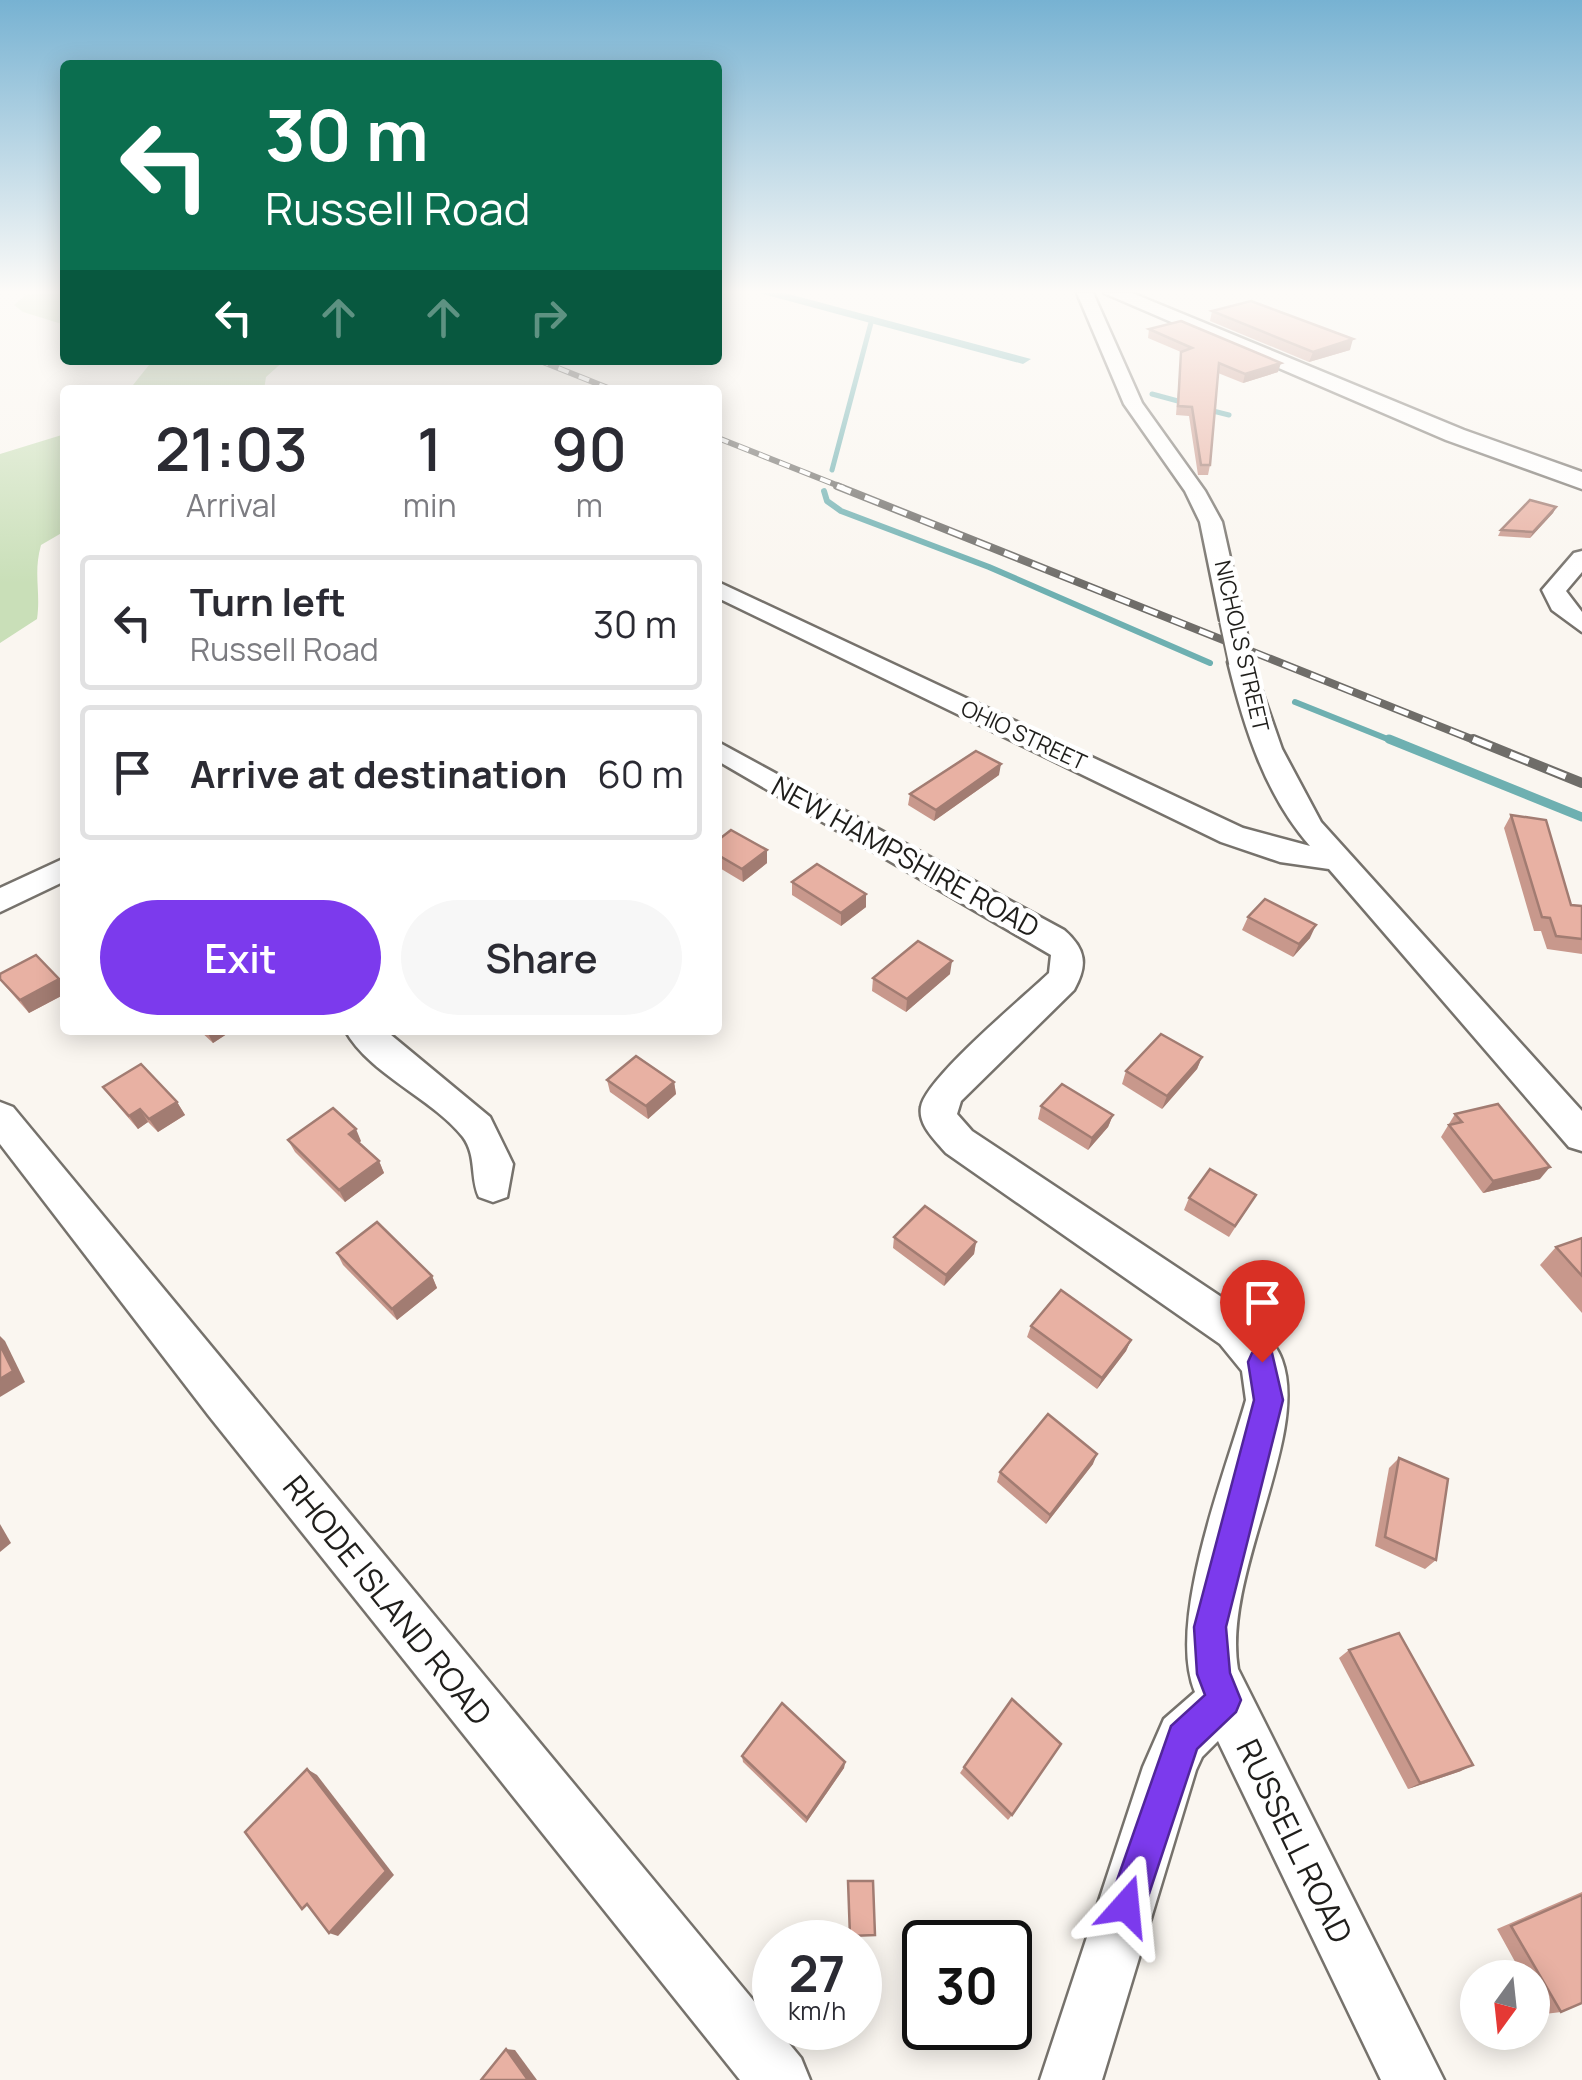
<!DOCTYPE html>
<style>
body{margin:0;font-family:Manrope,sans-serif;background:#f7f7f7;color:#2b2b33;height:100vh;display:flex;flex-direction:column;font-size:38px;white-space:nowrap}
*{box-sizing:border-box;margin:0}
p{font-size:32px;color:#7c7c81}
.icon{flex:none;width:55px;height:55px;fill:none;stroke:currentColor;stroke-width:2;stroke-linecap:round;stroke-linejoin:round}
.map{position:relative;flex:1;overflow:hidden}
.panel{position:absolute;left:60px;top:385px;width:662px;height:650px;display:flex;flex-direction:column;background:#fff;border-radius:10px;box-shadow:0 5px 25px #0003}
.panel>*{flex:none}
.banner{position:absolute;left:60px;top:60px;width:662px;height:305px;border-radius:10px;box-shadow:0 5px 25px #0003;background:#0b6e4f;color:#fff;overflow:hidden}
.needle{width:65px;rotate:195deg}
.fabs{position:absolute;left:1460px;top:1960px;display:grid;gap:20px}
.fabs a{display:grid;place-items:center;width:90px;height:90px;border-radius:50%;background:#fff;box-shadow:0 5px 25px #0003;font-size:50px}
.speed{position:absolute;left:752px;top:1920px;display:flex;gap:20px;font-size:50px;font-weight:700;text-align:center}
.speed>*{display:grid;place-content:center;width:130px;height:130px;border-radius:50%;background:#fff;box-shadow:0 5px 25px #0003;line-height:1}
.speed small{font-size:25px;font-weight:400}
.speed .limit{border:5px solid #111;border-radius:15px;background:#fff;color:#111}
.pin{position:absolute;display:grid;place-items:center;width:85px;height:85px;color:#fff;margin:-102px -42px;border-radius:50% 50% 50% 0;rotate:-45deg;box-shadow:0 0 10px #0007}
.pin .icon{rotate:45deg}
.me{position:absolute;width:110px;margin:-55px;rotate:18deg;stroke-linejoin:round;filter:drop-shadow(0 0 8px #0008)}
.turn{display:flex;align-items:center;gap:35px;height:210px;padding:0 40px;font-size:45px}
.turn .icon{width:130px;height:130px;stroke-width:2.5}
.turn b{display:block;font-size:70px;line-height:85px}
.lanes{display:flex;align-items:center;height:95px;padding:0 40px;background:#0003;justify-content:center;gap:50px;direction:ltr}
.lanes .off{opacity:.35}
.eta{display:flex;justify-content:space-evenly;align-items:center;height:170px;text-align:center}
.eta b{font-size:60px;font-weight:600;line-height:70px}
.cta{display:flex;gap:20px;margin-top:auto;padding:20px 40px}
.cta a{flex:1;height:115px;border-radius:60px;background:#7c3aed;color:#fff;font-size:40px;font-weight:600;line-height:115px;text-align:center}
.cta a+a{background:#f7f7f7;color:#2b2b33}
ul{padding:0;list-style:none}
li{display:flex;align-items:center;gap:30px;height:135px;margin:0 20px 15px;padding:0 20px;border:5px solid #e1e1e2;border-radius:10px}
li div{flex:1}
li b{display:block;font-size:38px}
li em{font-style:normal}
.map>svg:first-child{display:block}
.green{fill:#c9dfb8}
.lines{fill:none;stroke-linecap:round;stroke-linejoin:round}
.stream-far2{stroke:#6eb0b1;stroke-width:5}
.stream-far1{stroke:#6eb0b1;stroke-width:6}
.stream{stroke:#6eb0b1;stroke-width:9}
.canal{fill:#6eb0b1;fill-rule:evenodd}
.minor-casing{stroke:#76726c;stroke-width:5}
.major-casing{stroke:#76726c;stroke-width:5}
.minor{fill:#fff;fill-rule:evenodd}
.major{fill:#fff;fill-rule:evenodd}
.rail-far2-casing{stroke:#6f6d69;stroke-width:6}
.rail-far1-casing{stroke:#6f6d69;stroke-width:8}
.rail-casing{stroke:#6f6d69;stroke-width:10}
.rail-far2{stroke:#fff;stroke-width:4;stroke-dasharray:11;stroke-linecap:butt}
.rail-far1{stroke:#fff;stroke-width:5;stroke-dasharray:15;stroke-linecap:butt}
.rail{stroke:#fff;stroke-width:6;stroke-dasharray:20;stroke-linecap:butt}
.minor-bridge-casing{stroke:#76726c;stroke-width:28;stroke-linecap:butt}
.minor-bridge{stroke:#fff;stroke-width:24}
.wall{fill:#c8988c}
.shaded-wall{fill:#a27c72}
.building{fill:#e8b1a3;stroke:#a27c72;stroke-width:2.5}
.route{fill:#7c3aed;stroke:#51269a;stroke-width:2.5}
.labels{text-anchor:middle;dominant-baseline:central;stroke-width:9;stroke-linejoin:round;paint-order:stroke}
.far-street-label{font-size:22px;fill:#1f1e1b;stroke:#fff}
.street-label{font-size:28px;fill:#1f1e1b;stroke:#fff}
.near-street-label{font-size:32px;fill:#1f1e1b;stroke:#fff}
</style>
<div class="map">
<svg width="1582" height="2080" viewBox="0 0 1582 2080">
<rect width="100%" height="100%" fill="#faf6f0"/>
<g class="green">
<path d="M65 293V325L23 312 14 305 26 295Z"/>
<path d="M153 360H285L266 377 264 390H129Z"/>
<path d="M65 434V531L41 545C33 574 41 591 37 619L0 643V454Z"/>
</g>
<g class="lines">
<g class="stream-far2">
<path d="M1152 394 1189 404"/>
<path d="M1205 409 1229 415"/>
<path d="M832 470 872 319"/>
</g>
<g class="stream-far1">
<path d="M824 491 827 501 841 511 989 567 1210 663"/>
<path d="M1295 702 1395 742"/>
</g>
<path class="stream" d="M1389 739 1582 817"/>
<path class="canal" d="M759 293H785L1031 359 1023 364Z"/>
<defs>
<g id="minor">
<path d="M1077 293H1093L1142 403 1205 491 1222 522 1244 620 1241 625 1232 627 1220 620 1200 522 1185 491 1124 404Z"/>
<path d="M1582 551V572L1566 591 1582 612V632L1552 610 1542 590 1574 553Z"/>
<path d="M718 582 1243 828 1310 846C1265 795 1244 727 1228 662L1232 657H1250L1282 749 1321 822 1582 1111V1151L1569 1147 1329 869 1280 862 1221 842 718 598Z"/>
<path d="M718 742 1064 930C1086 949 1088 965 1074 990L961 1101 957 1114 972 1131 1250 1316C1261 1330 1276 1343 1282 1360 1310 1436 1222 1575 1238 1669L1444 2080H1381L1218 1741 1202 1757 1196 1770 1102 2080H1040L1143 1767 1164 1719 1195 1692C1166 1622 1225 1474 1246 1400L1242 1371 1220 1344 946 1153C935 1140 918 1125 921 1107 925 1079 1024 997 1049 973L1051 955 718 761Z"/>
<path d="M65 858V881L0 912V888Z"/>
<path d="M345 1030H385L490 1117 513 1164 507 1197 493 1202 479 1197C470 1178 477 1156 463 1137 431 1097 370 1075 345 1030Z"/>
<path d="M0 1102 13 1107 801 2058 810 2080H740L209 1416 0 1144Z"/>
</g>
<path id="major" d="M1104 293H1132L1464 430 1582 472V489L1446 440Z"/>
</defs>
<use href="#minor" class="minor-casing"/>
<use href="#major" class="major-casing"/>
<use href="#minor" class="minor"/>
<use href="#major" class="major"/>
<defs>
<g id="rail-far2">
<path d="M538 360 613 390"/>
<path d="M718 438 844 488"/>
</g>
<path id="rail-far1" d="M837 486 1479 742"/>
<path id="rail" d="M1473 739 1582 783"/>
</defs>
<use href="#rail-far2" class="rail-far2-casing"/>
<use href="#rail-far1" class="rail-far1-casing"/>
<use href="#rail" class="rail-casing"/>
<use href="#rail-far2" class="rail-far2"/>
<use href="#rail-far1" class="rail-far1"/>
<use href="#rail" class="rail"/>
<defs>
<path id="minor-bridge" d="M1232 620 1241 662"/>
</defs>
<use href="#minor-bridge" class="minor-bridge-casing"/>
<use href="#minor-bridge" class="minor-bridge"/>
</g>
<g class="wall">
<path d="M1212 311 1350 350 1309 362 1210 321Z"/>
<path d="M1149 329 1278 372 1243 383 1218 373 1210 465 1208 475H1198L1189 416 1176 415 1181 352 1148 338Z"/>
<path d="M1556 507 1553 513 1530 538 1498 536 1501 530Z"/>
<path d="M999 775 934 821 908 805 910 794Z"/>
<path d="M1511 815 1571 905 1582 906V954L1547 949 1541 931H1534L1504 828Z"/>
<path d="M718 840 767 850V863L743 882 718 867Z"/>
<path d="M792 882 866 894V907L841 926 792 895Z"/>
<path d="M1248 917 1310 938 1293 957 1242 930Z"/>
<path d="M950 974 906 1012 872 991 873 978Z"/>
<path d="M59 979 65 987V994L29 1013 0 980Z"/>
<path d="M199 1030H233L213 1043Z"/>
<path d="M1202 1057 1197 1069 1162 1109 1122 1084 1126 1071Z"/>
<path d="M607 1080 674 1082 676 1094 648 1119 610 1092Z"/>
<path d="M103 1087 177 1102 185 1115 158 1132 148 1122 138 1129 112 1099Z"/>
<path d="M1041 1106 1113 1115 1108 1127 1088 1150 1038 1119Z"/>
<path d="M1455 1114 1540 1179 1483 1193 1441 1137Z"/>
<path d="M288 1140 361 1141 359 1143 379 1161 384 1173 345 1202 295 1152Z"/>
<path d="M1256 1195 1229 1237 1184 1210 1189 1198Z"/>
<path d="M894 1237 976 1242 974 1254 944 1286 893 1248Z"/>
<path d="M1582 1238V1313L1540 1265 1556 1247Z"/>
<path d="M337 1253 432 1276 437 1288 397 1320 343 1265Z"/>
<path d="M1031 1326 1131 1340 1126 1351 1097 1389 1027 1337Z"/>
<path d="M1399 1458 1436 1560 1425 1569 1375 1546 1389 1468Z"/>
<path d="M1093 1464 1046 1524 997 1482 1000 1472Z"/>
<path d="M1349 1650 1461 1771 1408 1789 1339 1658Z"/>
<path d="M742 1756 845 1762 844 1768 806 1823 743 1762Z"/>
<path d="M964 1767 1012 1815 1008 1820 960 1773Z"/>
<path d="M1582 1892V2003L1561 2012 1545 2014 1532 1992V1978H1524L1497 1929Z"/>
</g>
<g class="shaded-wall">
<path d="M1353 339 1350 350 1309 362 1313 352Z"/>
<path d="M1281 363 1278 372 1243 383 1245 374Z"/>
<path d="M1556 507 1553 513 1530 538 1533 532Z"/>
<path d="M1001 764 999 775 934 821 936 810Z"/>
<path d="M767 850V863L743 882 742 869Z"/>
<path d="M866 894V907L841 926V913Z"/>
<path d="M1316 925 1310 938 1293 957 1299 944Z"/>
<path d="M952 961 950 974 906 1012 907 999Z"/>
<path d="M59 979 65 987V994L29 1013 20 1000Z"/>
<path d="M206 1030H233L213 1043Z"/>
<path d="M1202 1057 1197 1069 1162 1109 1167 1096Z"/>
<path d="M674 1082 676 1094 648 1119 646 1106Z"/>
<path d="M177 1102 185 1115 158 1132 149 1119Z"/>
<path d="M140 1109 148 1122 138 1129 129 1116Z"/>
<path d="M1113 1115 1108 1127 1088 1150 1092 1138Z"/>
<path d="M356 1129 361 1141 355 1146 349 1134Z"/>
<path d="M379 1161 384 1173 345 1202 339 1190Z"/>
<path d="M1550 1167 1540 1179 1483 1193 1493 1181Z"/>
<path d="M976 1242 974 1254 944 1286 946 1275Z"/>
<path d="M432 1276 437 1288 397 1320 392 1309Z"/>
<path d="M0 1336 5 1341 25 1382 0 1397Z"/>
<path d="M1131 1340 1126 1351 1097 1389 1102 1378Z"/>
<path d="M1097 1454 1093 1464 1046 1524 1050 1515Z"/>
<path d="M0 1524 11 1543 0 1552Z"/>
<path d="M845 1762 844 1768 806 1823 807 1818Z"/>
<path d="M1473 1765 1461 1771 1408 1789 1420 1783Z"/>
<path d="M307 1769 317 1775 394 1875 338 1936 329 1933Z"/>
<path d="M506 2049 515 2050 537 2080H528Z"/>
</g>
<g class="building">
<path d="M1251 301 1353 339 1313 352 1212 311Z"/>
<path d="M1181 321 1281 363 1245 374 1219 363 1210 465H1201L1192 407 1178 406 1181 352 1192 348 1149 329Z"/>
<path d="M1530 500 1556 507 1533 532 1501 530Z"/>
<path d="M976 751 1001 764 936 810 910 794Z"/>
<path d="M1511 815 1546 820 1571 905 1582 906V939L1556 936 1550 918 1542 917Z"/>
<path d="M731 830 767 850 742 869 718 855V840Z"/>
<path d="M817 864 866 894 841 913 792 882Z"/>
<path d="M1265 899 1316 925 1299 944 1248 917Z"/>
<path d="M918 941 952 961 907 999 873 978Z"/>
<path d="M36 955 59 979 20 1000 0 979V974Z"/>
<path d="M1161 1034 1202 1057 1167 1096 1126 1071Z"/>
<path d="M636 1056 674 1082 646 1106 607 1080Z"/>
<path d="M141 1064 177 1102 149 1119 140 1109 129 1116 103 1087Z"/>
<path d="M1062 1084 1113 1115 1092 1138 1041 1106Z"/>
<path d="M1498 1104 1550 1167 1493 1181 1449 1125 1462 1122 1455 1114Z"/>
<path d="M333 1108 356 1129 349 1134 379 1161 339 1190 288 1140Z"/>
<path d="M1210 1169 1256 1195 1235 1226 1189 1198Z"/>
<path d="M925 1206 976 1242 946 1275 894 1237Z"/>
<path d="M377 1222 432 1276 392 1309 337 1253Z"/>
<path d="M1582 1238V1276L1556 1247Z"/>
<path d="M1061 1290 1131 1340 1102 1378 1031 1326Z"/>
<path d="M0 1345 13 1371 0 1379Z"/>
<path d="M1048 1414 1097 1454 1050 1515 1000 1472Z"/>
<path d="M1399 1458 1448 1479 1436 1560 1385 1537Z"/>
<path d="M1399 1633 1473 1765 1420 1783 1349 1650Z"/>
<path d="M1012 1699 1061 1744 1012 1815 964 1767Z"/>
<path d="M782 1703 845 1762 807 1818 742 1756Z"/>
<path d="M307 1769 386 1871 329 1933 307 1904 302 1909 245 1832Z"/>
<path d="M848 1881H873L875 1935 850 1936Z"/>
<path d="M1582 1895V2003L1561 2012 1511 1926Z"/>
<path d="M506 2049 528 2080H481Z"/>
</g>
<linearGradient id="sky" x2="0" y2="1"><stop stop-color="#77b2d2"/><stop offset="0.5" stop-color="#fdfbf8"/><stop offset="1" stop-color="#fdfbf8" stop-opacity="0"/></linearGradient>
<rect width="1582" height="584" fill="url(#sky)"/>
<path class="route" d="M1262 1349 1272 1353 1283 1400 1226 1627 1230 1673 1241 1700 1236 1712 1197 1749 1145 1906 1140 1919 1126 1925 1113 1919 1108 1906 1171 1726 1205 1695 1197 1674 1194 1627 1254 1400 1248 1362 1252 1353Z"/>
<g class="labels">
<g class="far-street-label">
<text transform="translate(1242 646) rotate(77)">NICHOLS STREET</text>
<text transform="translate(1024 735) rotate(25)">OHIO STREET</text>
</g>
<g class="street-label">
<text transform="translate(906 856) rotate(29)">NEW HAMPSHIRE ROAD</text>
</g>
<g class="near-street-label">
<text transform="translate(388 1600) rotate(51)">RHODE ISLAND ROAD</text>
<text transform="translate(1295 1841) rotate(64)">RUSSELL ROAD</text>
</g>
</g>
</svg>
<div class="fabs">
<a><svg class="needle" viewBox="-14 -14 28 28"><path d="M0-13l5 13h-10z" fill="#e53935"/><path d="M0 13l5-13h-10z" fill="#7c7c81"/></svg></a>
</div>
<div class="speed"><div>27<small>km/h</small></div><div class="limit">30</div></div>
<div class="pin" style="left:1262px;top:1362px;background:#d93025"><svg class="icon" aria-label="arrive" viewBox="0 0 24 24"><path d="M6 21V4h12l-3 4 3 4H6"/></svg></div>
<svg class="me" style="left:1126px;top:1906px" viewBox="-20 -20 40 40"><path d="M0-17L14 15 0 8-14 15z" fill="#7c3aed" stroke="#fff" stroke-width="4"/></svg>
<div class="banner">
<div class="turn"><svg class="icon" aria-label="left" viewBox="0 0 24 24"><path d="M17 20v-9H6M10 6l-5 5 5 5"/></svg><div><b>30 m</b>Russell Road</div></div>
<div class="lanes"><svg class="icon" aria-label="left" viewBox="0 0 24 24"><path d="M17 20v-9H6M10 6l-5 5 5 5"/></svg><svg class="icon off" aria-label="ahead" viewBox="0 0 24 24"><path d="M12 20V5M6 11l6-6 6 6"/></svg><svg class="icon off" aria-label="ahead" viewBox="0 0 24 24"><path d="M12 20V5M6 11l6-6 6 6"/></svg><svg class="icon off" aria-label="right" viewBox="0 0 24 24"><path d="M7 20v-9h11M14 6l5 5-5 5"/></svg></div>
</div>
<section class="panel">
<div class="eta">
<div><b>21:03</b><p>Arrival</p></div>
<div><b>1</b><p>min</p></div>
<div><b>90</b><p>m</p></div>
</div>
<ul>
<li><svg class="icon" aria-label="left" viewBox="0 0 24 24"><path d="M17 20v-9H6M10 6l-5 5 5 5"/></svg><div><b>Turn left</b><p>Russell Road</p></div><em>30 m</em></li>
<li><svg class="icon" aria-label="arrive" viewBox="0 0 24 24"><path d="M6 21V4h12l-3 4 3 4H6"/></svg><div><b>Arrive at destination</b></div><em>60 m</em></li>
</ul>
<div class="cta"><a>Exit</a><a>Share</a></div>
</section>
</div>
